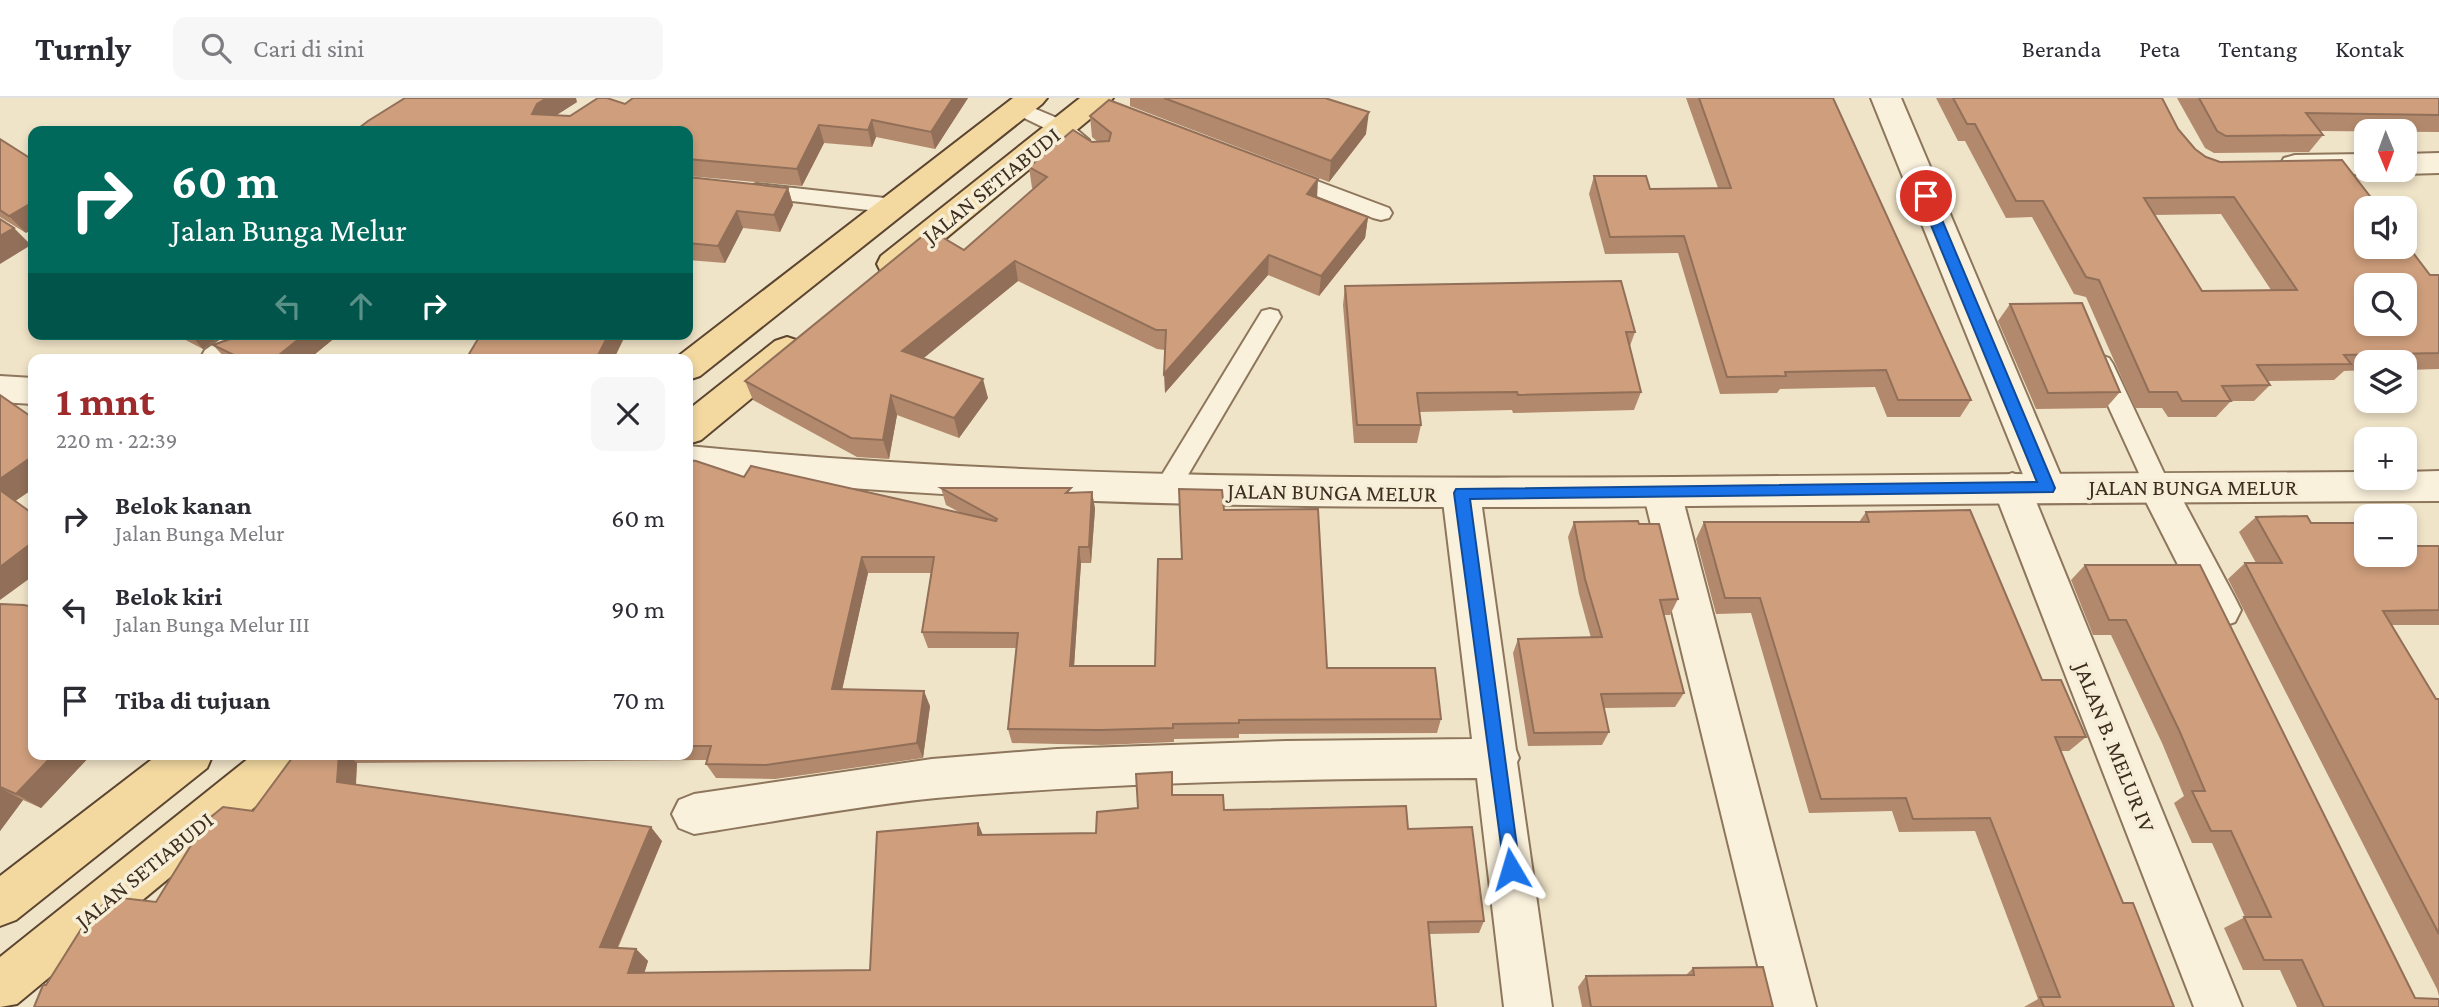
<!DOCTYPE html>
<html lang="id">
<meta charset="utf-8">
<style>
body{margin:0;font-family:"Crimson Pro",serif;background:#f7f7f7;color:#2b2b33;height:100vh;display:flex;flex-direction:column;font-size:26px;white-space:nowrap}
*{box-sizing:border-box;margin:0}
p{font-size:23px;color:#7c7c81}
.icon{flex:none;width:38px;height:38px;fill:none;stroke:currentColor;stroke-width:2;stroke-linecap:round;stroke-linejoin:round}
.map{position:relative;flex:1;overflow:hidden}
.details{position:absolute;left:28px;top:256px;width:665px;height:406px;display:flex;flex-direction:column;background:#fff;border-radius:14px;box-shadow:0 4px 10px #0003}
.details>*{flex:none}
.guide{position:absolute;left:28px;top:28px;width:665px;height:214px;border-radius:14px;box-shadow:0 4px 10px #0003;background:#00695c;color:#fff;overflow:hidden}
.needle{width:46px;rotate:179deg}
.controls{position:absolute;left:2354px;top:21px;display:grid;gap:14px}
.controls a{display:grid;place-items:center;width:63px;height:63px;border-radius:14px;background:#fff;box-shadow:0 4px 10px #0003;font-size:35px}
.pin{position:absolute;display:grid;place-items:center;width:60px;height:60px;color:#fff;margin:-30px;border:4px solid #fff;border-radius:50%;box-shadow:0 2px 7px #0007}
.me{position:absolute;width:77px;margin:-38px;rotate:353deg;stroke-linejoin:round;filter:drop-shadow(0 0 5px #0008)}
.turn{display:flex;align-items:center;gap:24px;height:147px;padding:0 28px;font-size:32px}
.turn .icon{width:91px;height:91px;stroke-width:2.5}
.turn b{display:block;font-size:49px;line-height:60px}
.lanes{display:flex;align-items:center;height:66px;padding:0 28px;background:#0003;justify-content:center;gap:35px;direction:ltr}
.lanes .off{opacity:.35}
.round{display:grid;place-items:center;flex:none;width:74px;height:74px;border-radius:14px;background:#f7f7f7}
.overview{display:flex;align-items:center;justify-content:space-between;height:119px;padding:0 28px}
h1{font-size:42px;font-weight:700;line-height:52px;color:#9e2a2b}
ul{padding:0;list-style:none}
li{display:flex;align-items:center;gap:21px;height:91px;padding:0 28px}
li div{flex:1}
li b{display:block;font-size:26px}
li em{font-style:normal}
header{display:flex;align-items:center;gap:42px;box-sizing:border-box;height:98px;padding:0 35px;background:#fff;border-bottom:2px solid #e1e1e2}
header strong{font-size:33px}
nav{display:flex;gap:38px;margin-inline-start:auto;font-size:24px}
.search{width:490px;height:63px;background:#f7f7f7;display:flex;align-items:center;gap:18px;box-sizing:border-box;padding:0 24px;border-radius:14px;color:#7c7c81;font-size:26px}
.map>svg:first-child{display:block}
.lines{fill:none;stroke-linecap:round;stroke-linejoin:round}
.service-casing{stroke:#8d765c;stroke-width:4}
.minor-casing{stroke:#8d765c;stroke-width:4}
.tertiary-casing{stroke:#8d765c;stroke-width:4}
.primary-casing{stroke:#5b4430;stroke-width:4}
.service{fill:#faf1dc;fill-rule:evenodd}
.minor{fill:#faf1dc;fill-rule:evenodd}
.tertiary{fill:#faf1dc;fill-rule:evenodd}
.primary{fill:#f3d9a0;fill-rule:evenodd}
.wall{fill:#b2896c;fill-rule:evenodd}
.shaded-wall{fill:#916f58}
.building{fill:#cf9f7d;stroke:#916f58;stroke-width:2;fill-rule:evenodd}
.route{fill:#1a73e8;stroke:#114b97;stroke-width:2}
.labels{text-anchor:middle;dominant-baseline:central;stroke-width:7;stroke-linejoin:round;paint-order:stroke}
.street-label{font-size:23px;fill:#3d2e20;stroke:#f7eed8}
</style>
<header>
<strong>Turnly</strong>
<div class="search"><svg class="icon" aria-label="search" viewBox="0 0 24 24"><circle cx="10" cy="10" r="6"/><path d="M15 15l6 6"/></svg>Cari di sini</div>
<nav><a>Beranda</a><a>Peta</a><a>Tentang</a><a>Kontak</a></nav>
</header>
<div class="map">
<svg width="2439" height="909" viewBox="0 0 2439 909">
<rect width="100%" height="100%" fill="#f0e4c8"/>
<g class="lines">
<defs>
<g id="service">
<path d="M1019 4 1069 25 1089 42 1086 47H1072L1055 35 1012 14 1009 10 1012 6Z"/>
<path d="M1285 71 1389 110 1392 115 1389 120 1381 122 1373 120 1278 83 1274 78 1278 73Z"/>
<path d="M757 86 894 101 902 103 905 108 902 113 894 115 749 98 746 93 749 88Z"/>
<path d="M1270 211 1278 213 1281 219 1175 399 1166 402 1157 399 1153 392 1157 385 1262 213Z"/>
<path d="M2101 257 2109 260 2113 266 2171 390 2167 397 2158 400 2149 397 2089 266 2093 260Z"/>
</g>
<g id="minor">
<path d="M1871 0H1901L2066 390 2060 400 2047 405 2035 401 2242 909H2194L1993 390 1999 380 2012 375 2024 379Z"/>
<path d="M2439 55V75L2404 76 2392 72H2404V56Z"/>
<path d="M2366 56V72L2377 73 2366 76 2295 77 2284 74 2280 67 2284 60 2295 57Z"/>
<path d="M228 236H270C254 264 228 261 200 261L205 252Z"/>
<path d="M2158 375 2171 380 2235 500 2241 512 2235 524 2221 529 2207 524 2139 390 2145 380Z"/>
<path d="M1662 379 1675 384 1681 394 1816 909H1768L1643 394 1649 384Z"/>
<path d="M1461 380 1474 385 1480 395 1516 652 1519 660 1517 664 1552 909H1504L1477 680C1296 681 1115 684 936 700 855 708 774 724 694 736L679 730 672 716 679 702 694 696 932 661 1057 651 1286 643 1472 641 1442 395 1448 385Z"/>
</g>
<g id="tertiary">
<path d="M0 278 33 280V306L0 304Z"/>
<path d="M688 348C1016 380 1345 381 1674 379 1905 377 2135 375 2366 374V380H2404V374L2439 373V403C2190 404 1940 406 1691 408 1356 411 1021 410 688 376Z"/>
</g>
<g id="primary">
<path d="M1013 0H1047L1042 6 700 278 688 282V261L676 260Z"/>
<path d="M1080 0H1113L1108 6 905 174 893 177 881 174 877 166 881 158Z"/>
<path d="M787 239 799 243 804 252 799 261 701 342 688 346V312L775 243Z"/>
<path d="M159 656H213L207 670 16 822 0 828V778Z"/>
<path d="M254 656H308L302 670 17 906 0 909V859Z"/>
</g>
</defs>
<use href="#service" class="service-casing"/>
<use href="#minor" class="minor-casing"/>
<use href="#tertiary" class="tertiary-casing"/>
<use href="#primary" class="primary-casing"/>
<use href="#service" class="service"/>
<use href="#minor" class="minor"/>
<use href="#tertiary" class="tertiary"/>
<use href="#primary" class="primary"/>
</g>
<g class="wall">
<path d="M633 0H968L935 51 876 39 872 49 824 45 802 88 688 78V33H355L577 4 556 17 570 18 625 6Z"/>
<path d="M1130 0H1325L1366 36 1329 84 1130 8Z"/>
<path d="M1686 0H1833L1971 302 1960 319H1887L1875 289 1780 291 1777 295 1720 296 1678 155 1605 156 1589 96 1594 78 1650 91 1718 90Z"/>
<path d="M1936 0H2162L2178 31 2195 51 2206 59 2430 177H2439V271L2404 272V264H2366V272L2344 273 2334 282 2267 283 2270 287 2254 303H2231L2216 319H2168L2162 310H2135L2086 199 2074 196 2032 119 2006 120 1965 43H1958ZM2221 116 2271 192 2202 193 2154 117Z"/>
<path d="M2177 0H2439V34L2319 33 2323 37 2309 54 2214 55 2205 50Z"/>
<path d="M1090 18 1317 100 1368 119 1365 140 1319 198 1268 177 1165 295V252L1157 251 1018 183 923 260 988 300 959 340 897 317 889 361 857 359 753 302 745 283 964 152 1034 91 1032 90 1029 69 1092 44H1098L1092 39Z"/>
<path d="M0 41 26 135 0 119Z"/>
<path d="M688 79 788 90 793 107 780 134 743 130 725 165 688 162Z"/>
<path d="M1345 188 1635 234 1630 248 1641 294 1634 312 1513 315 1512 312 1419 314 1421 327 1417 345H1354L1343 207Z"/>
<path d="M2010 206 2120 294 2106 310 2036 311 1998 223Z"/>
<path d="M174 236H224L203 251Z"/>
<path d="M244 236H335L337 238 309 261H226L213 247Z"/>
<path d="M688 362 744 379 959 414 946 407 941 390 1071 395 1092 394 1095 411 1091 465H1081L1074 568H1155L1182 461 1224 412 1327 570 1441 621 1437 635 1239 636V640L1174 641V644L1102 647 1012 645 1008 631 1016 550H928L922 534 931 475H868L842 591 930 608 923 660 775 681 716 680 706 666 707 662 357 665 356 687 662 743 618 850 636 851 648 863 644 875 870 872 978 725 983 737 1096 735 1138 710 1172 674 1173 697 1224 712 1408 731 1484 823 1479 835 1430 836 1436 909 46 887 156 804 253 713 295 656H688Z"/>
<path d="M1866 414 2042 582 2086 639 2069 653H2060L2123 805 2174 909H2024L2038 901 1975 733 1899 734 1892 713 1809 715 1751 515 1716 516 1696 441 1704 424H1859Z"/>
<path d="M2256 419 2311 425 2366 457 2439 448V527H2392L2436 601H2439V898L2437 891 2228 481 2245 465H2256L2239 434Z"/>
<path d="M1574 424 1639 426 1678 501 1670 517H1664L1684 595 1675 609 1604 610 1609 634 1602 647 1528 648 1513 555 1518 541 1591 540 1579 496 1568 439Z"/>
<path d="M2085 467 2415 900 2439 909H2297L2280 872H2243L2224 830 2245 819 2212 745H2192L2174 705 2184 698 2162 645 2111 537H2093L2071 482Z"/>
<path d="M0 506 33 656H92L41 710 23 702 0 733Z"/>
<path d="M1693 870 1773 909H1582L1578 889 1586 878 1686 877Z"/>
</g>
<g class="shaded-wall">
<path d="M547 0H576L577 4 546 24 532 16 537 6Z"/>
<path d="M953 0H968L935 51 931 34Z"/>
<path d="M1369 14 1366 36 1329 84 1331 63Z"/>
<path d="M872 22 876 39 872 49 868 32Z"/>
<path d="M819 27 824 45 802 88 797 71Z"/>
<path d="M1318 81 1317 101 1307 96Z"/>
<path d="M788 90 793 107 780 134 774 117Z"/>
<path d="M33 104V131L26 135 9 118Z"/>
<path d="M737 113 743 130 725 165 718 148Z"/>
<path d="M1368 119 1365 140 1319 198 1321 178Z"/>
<path d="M14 130 31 147 0 166V138Z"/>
<path d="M1269 157 1268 177 1165 295 1164 276Z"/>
<path d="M1015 163 1018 183 908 273 902 253Z"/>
<path d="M190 236H224L203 251Z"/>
<path d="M305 236H335L337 238 309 261H274Z"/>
<path d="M609 236H626L614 261H596Z"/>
<path d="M983 281 988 300 959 340 954 320Z"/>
<path d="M891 297 897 317 889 361 883 342Z"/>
<path d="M33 358V391L14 404 0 393V381Z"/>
<path d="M1092 394 1095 411 1091 465 1089 449Z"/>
<path d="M33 444V478L0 502V469Z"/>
<path d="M1079 449 1081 465 1073 583 1070 568Z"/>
<path d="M862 459 868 475 839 606 832 591Z"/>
<path d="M924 593 930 608 923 660 917 645Z"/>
<path d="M54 656H92L41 710 16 696Z"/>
<path d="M339 656H346L357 665 355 698 337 684Z"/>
<path d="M0 690 23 702 0 733Z"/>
<path d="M978 725 983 738 978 737Z"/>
<path d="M651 729 662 743 613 860 600 849Z"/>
<path d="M636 851 648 863 641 886 628 875Z"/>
</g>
<g class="building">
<path d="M405 0H547L537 6 532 16 570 18 598 0H607L625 6 633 0H953L931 34 872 22 868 32 819 27 797 71 688 61V33H355L368 23Z"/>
<path d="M1164 0H1325L1369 14 1331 63Z"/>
<path d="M1699 0H1833L1971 302H1898L1886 272 1785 274 1786 278 1727 279 1684 138 1610 139 1594 78H1646L1650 91 1731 90Z"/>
<path d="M1953 0H2162L2178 31 2195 51 2206 59 2220 64 2342 62 2379 110H2366V149H2404V143L2430 177H2439V255L2344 257 2351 266 2257 267 2270 287 2222 288 2231 303H2182L2177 294H2149L2099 182 2086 179 2043 103H2016L1975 26H1967ZM2234 99 2297 192 2202 193 2144 100ZM2366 187H2404V226H2366Z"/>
<path d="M2199 0H2439V17L2306 15 2323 37 2226 38 2217 33Z"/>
<path d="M1109 2 1318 81 1307 96 1368 119 1321 178 1269 157 1164 276 1166 232H1156L1015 163 902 253 983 281 954 320 891 297 883 342 851 340 745 283 930 132 964 152 1047 79 1029 69 1073 32 1092 44 1109 43 1111 35 1090 18Z"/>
<path d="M0 41 33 62V104L9 118 0 112Z"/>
<path d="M688 79 788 90 774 117 737 113 718 148 688 145Z"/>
<path d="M0 121 14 130 0 138Z"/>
<path d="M1621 183 1635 234H1626L1641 294 1518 297 1517 294 1417 295 1421 327H1357L1345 188Z"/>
<path d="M2082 205 2120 294 2048 295 2010 206Z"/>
<path d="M244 236H305L274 261H242L213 247Z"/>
<path d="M481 236H609L596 261H466Z"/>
<path d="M0 297 33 320V358L0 381Z"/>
<path d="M688 362 696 363 744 379 751 368 996 423 997 421 941 390H1071L1066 395 1092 394 1089 449H1079L1070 568H1155L1158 461H1182L1179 391 1222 392 1224 412 1318 411 1327 570H1435L1441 621 1239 622V625L1173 626V630L1100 632 1008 631 1018 535 922 534 934 459H862L832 591 924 593 917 645 766 667 706 666 711 648H688Z"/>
<path d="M0 392 33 416V444L0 469Z"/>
<path d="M1970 412 2042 582H2061L2086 639H2055L2123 805H2133L2174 909H2044L2040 899H2060L1990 720 1913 721 1906 700 1821 701 1760 500H1725L1704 424H1869L1866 414Z"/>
<path d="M2307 418 2311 425H2366V457H2404V448H2439V512L2383 513 2436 601H2439V836L2245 465H2282L2256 419Z"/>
<path d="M1638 423 1639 426H1659L1678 501 1660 502 1684 595 1601 596 1609 634 1534 635 1518 541 1602 539 1585 481 1574 424Z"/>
<path d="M2085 467H2200L2415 900 2439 901V909H2324L2302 862H2264L2244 819H2271L2231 733H2211L2192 693H2205L2179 632 2126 522H2109Z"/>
<path d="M0 506 24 507 33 509V656H54L16 696 0 689Z"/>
<path d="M295 656H339L337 684 651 729 600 849 636 851 628 875 870 872 877 734 978 725V737L1096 735 1097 714 1138 710 1136 676 1172 674V697H1223L1224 712 1406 708 1408 731 1472 729 1484 823 1428 824 1436 909H34L43 887H46L90 817 113 799 156 804 206 723 223 709 253 713Z"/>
<path d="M1763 869 1773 909H1591L1586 878 1694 877 1693 870Z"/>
</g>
<path class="route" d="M1926 93 1932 98 2055 390 2053 394 1470 401 1520 771 1518 777 1511 779 1505 777 1454 395 1456 391 2037 384 1919 98Z"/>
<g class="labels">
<g class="street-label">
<text transform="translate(991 87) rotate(-39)">JALAN SETIABUDI</text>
<text x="2193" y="389">JALAN BUNGA MELUR</text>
<text transform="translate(1332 394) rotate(1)">JALAN BUNGA MELUR</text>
<text transform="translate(2115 649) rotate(68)">JALAN B. MELUR IV</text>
<text transform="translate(144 772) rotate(-39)">JALAN SETIABUDI</text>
</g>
</g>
</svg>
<div class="controls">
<a><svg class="needle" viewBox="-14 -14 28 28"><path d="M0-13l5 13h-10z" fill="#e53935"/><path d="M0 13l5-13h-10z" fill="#7c7c81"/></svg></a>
<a><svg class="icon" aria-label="sound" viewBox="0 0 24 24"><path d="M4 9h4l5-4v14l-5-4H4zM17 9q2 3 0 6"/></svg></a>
<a><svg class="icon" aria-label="search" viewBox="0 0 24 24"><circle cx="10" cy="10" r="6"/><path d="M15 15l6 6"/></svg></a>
<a><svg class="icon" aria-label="layers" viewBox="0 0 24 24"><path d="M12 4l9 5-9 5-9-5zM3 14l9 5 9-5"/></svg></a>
<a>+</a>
<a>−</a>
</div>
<div class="pin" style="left:1926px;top:98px;background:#d93025"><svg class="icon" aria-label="arrive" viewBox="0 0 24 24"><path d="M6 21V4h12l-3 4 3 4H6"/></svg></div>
<svg class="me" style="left:1511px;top:771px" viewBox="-20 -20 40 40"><path d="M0-17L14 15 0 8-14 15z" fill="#1a73e8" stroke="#fff" stroke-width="4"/></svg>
<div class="guide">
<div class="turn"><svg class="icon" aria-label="right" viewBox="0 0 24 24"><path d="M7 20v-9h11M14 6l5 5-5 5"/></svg><div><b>60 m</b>Jalan Bunga Melur</div></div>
<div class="lanes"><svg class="icon off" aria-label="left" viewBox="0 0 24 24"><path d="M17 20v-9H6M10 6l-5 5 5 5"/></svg><svg class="icon off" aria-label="ahead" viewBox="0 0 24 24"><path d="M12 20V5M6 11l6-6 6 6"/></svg><svg class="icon" aria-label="right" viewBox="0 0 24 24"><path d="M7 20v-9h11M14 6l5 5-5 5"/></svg></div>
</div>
<section class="details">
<div class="overview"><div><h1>1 mnt</h1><p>220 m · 22:39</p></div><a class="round"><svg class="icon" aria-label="close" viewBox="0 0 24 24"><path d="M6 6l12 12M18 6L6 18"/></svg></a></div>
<ul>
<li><svg class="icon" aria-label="right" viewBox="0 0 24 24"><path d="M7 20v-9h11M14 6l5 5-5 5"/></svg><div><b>Belok kanan</b><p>Jalan Bunga Melur</p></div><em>60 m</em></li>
<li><svg class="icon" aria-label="left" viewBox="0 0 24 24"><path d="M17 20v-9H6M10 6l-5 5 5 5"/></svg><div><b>Belok kiri</b><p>Jalan Bunga Melur III</p></div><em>90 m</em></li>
<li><svg class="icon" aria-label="arrive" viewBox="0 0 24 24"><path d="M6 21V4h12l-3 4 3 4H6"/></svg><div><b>Tiba di tujuan</b></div><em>70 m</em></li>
</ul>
</section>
</div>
